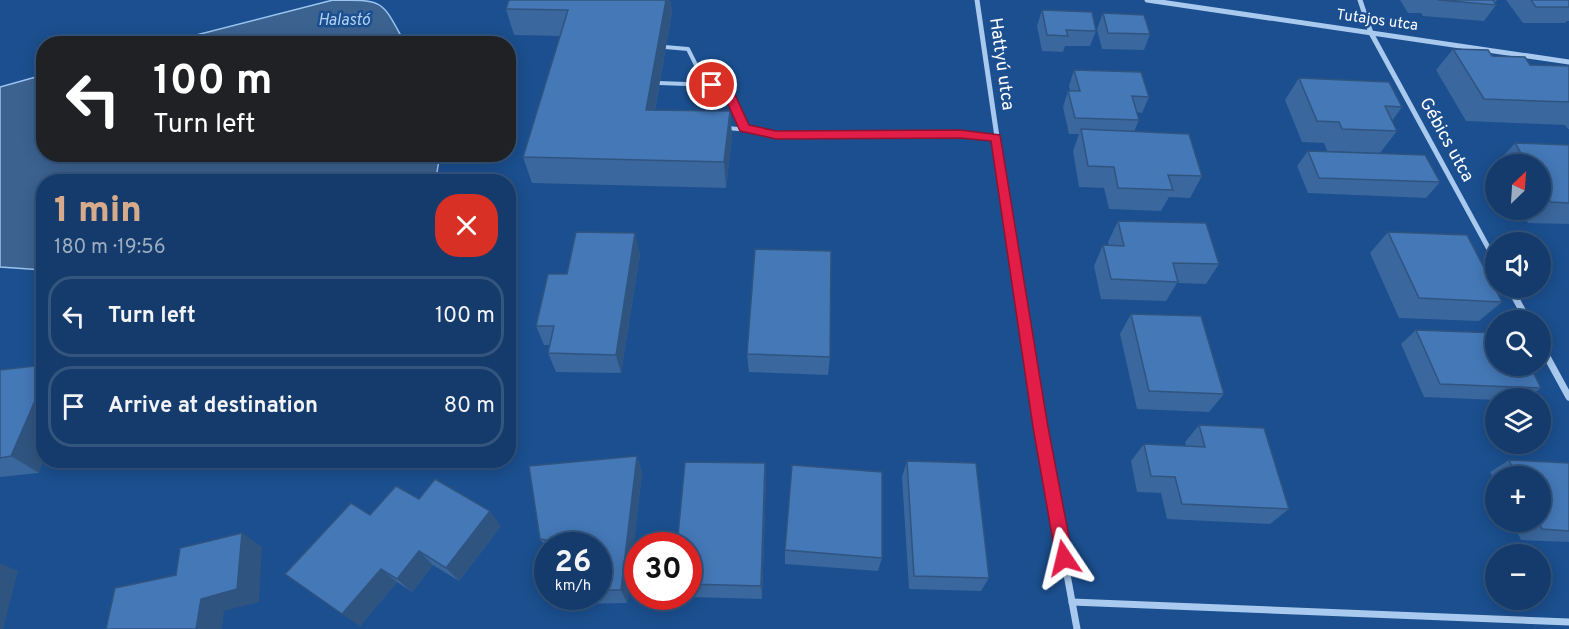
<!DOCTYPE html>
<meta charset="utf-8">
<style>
body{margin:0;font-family:Overpass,sans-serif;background:#1d4271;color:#f1f3f6;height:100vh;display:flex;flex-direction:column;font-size:22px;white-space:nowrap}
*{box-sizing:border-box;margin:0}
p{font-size:20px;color:#9dadc1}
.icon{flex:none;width:33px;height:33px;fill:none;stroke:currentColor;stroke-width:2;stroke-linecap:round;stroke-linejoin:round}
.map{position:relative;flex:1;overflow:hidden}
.drawer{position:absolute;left:36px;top:174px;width:480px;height:294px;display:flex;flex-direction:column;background:#143b6b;border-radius:24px;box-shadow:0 3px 15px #0003,0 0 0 2px #33557e}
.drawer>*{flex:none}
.banner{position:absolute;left:36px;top:36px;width:480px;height:126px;border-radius:24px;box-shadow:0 3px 15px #0003,0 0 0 2px #33557e;background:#202124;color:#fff;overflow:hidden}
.needle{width:39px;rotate:25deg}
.tools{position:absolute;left:1485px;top:154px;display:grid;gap:12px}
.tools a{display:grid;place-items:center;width:66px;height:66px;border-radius:50%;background:#143b6b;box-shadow:0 3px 15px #0003,0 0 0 2px #33557e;font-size:30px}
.speed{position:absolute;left:534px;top:532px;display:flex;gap:12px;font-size:30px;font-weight:700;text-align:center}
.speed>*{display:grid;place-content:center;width:78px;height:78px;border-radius:50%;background:#143b6b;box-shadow:0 3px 15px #0003,0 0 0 2px #33557e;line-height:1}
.speed small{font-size:15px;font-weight:400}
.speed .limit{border:9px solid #d22;background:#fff;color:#111}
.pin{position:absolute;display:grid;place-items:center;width:51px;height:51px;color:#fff;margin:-26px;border:3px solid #fff;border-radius:50%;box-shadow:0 2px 6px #0007}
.me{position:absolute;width:66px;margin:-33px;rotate:350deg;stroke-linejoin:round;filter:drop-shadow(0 0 4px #0008)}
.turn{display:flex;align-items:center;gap:21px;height:126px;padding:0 18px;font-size:27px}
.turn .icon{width:78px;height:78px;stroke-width:2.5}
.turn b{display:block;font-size:42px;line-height:51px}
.round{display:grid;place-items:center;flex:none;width:63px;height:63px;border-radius:24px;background:#1d4271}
.overview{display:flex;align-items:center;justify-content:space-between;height:102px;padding:0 18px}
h1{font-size:36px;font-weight:800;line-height:45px;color:#d6ab8b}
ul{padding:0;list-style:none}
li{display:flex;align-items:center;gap:18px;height:81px;margin:0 12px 9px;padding:0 6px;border:3px solid #33557e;border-radius:24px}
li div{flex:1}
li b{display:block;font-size:22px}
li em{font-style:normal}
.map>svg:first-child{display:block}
.water{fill:#3c6290;stroke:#9cc4f0;stroke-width:1.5}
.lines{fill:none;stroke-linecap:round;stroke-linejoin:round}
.service{stroke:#a9c9ee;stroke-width:4}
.minor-far1{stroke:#a9c9ee;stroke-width:5}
.minor{stroke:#a9c9ee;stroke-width:7}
.wall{fill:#3a679d}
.shaded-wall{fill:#305480}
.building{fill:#4478b7;stroke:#305480;stroke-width:1.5}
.route{fill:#e11d48;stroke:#92132f;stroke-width:1.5}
.labels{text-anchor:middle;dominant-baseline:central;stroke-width:5;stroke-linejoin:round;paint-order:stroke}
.far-street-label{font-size:15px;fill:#fff;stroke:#1b4f8f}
.far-water-label{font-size:16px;font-style:italic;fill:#b5d3f5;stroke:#1b4f8f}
.street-label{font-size:18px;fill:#fff;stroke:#1b4f8f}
</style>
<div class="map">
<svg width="1569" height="629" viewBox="0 0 1569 629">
<rect width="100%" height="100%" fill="#1b4f8f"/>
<g class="water">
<path d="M333 0C386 0 381 0 405 43H165Z"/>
<path d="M43 75 44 154 440 155 437 172 429 182H44L43 270 0 267V87Z"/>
</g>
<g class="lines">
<g class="service">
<path d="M665 47 688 49 696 65 726 88"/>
<path d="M659 83 713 85 727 88 744 128"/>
<path d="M727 128C753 130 779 136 805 136 869 137 932 133 996 137"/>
</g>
<g class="minor-far1">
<path d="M977 0 1017 274"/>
<path d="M1147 0 1569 62"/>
<path d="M1360 0 1371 33 1496 262"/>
</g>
<g class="minor">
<path d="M1017 273 1040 427 1077 629"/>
<path d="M1510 288 1528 321"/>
<path d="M1540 344 1569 397"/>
<path d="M1072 602 1569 622"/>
</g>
</g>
<g class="wall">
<path d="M509 0H670L672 12 655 110 730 111 732 137 726 188 532 183 523 157 560 36 514 35 506 9Z"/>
<path d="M1400 0H1497L1495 3 1496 5 1484 21 1423 16 1421 13H1408Z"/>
<path d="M1506 0H1569V21H1567L1565 23H1523Z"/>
<path d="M1042 10 1096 31 1090 46H1065L1063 52 1042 51 1037 26Z"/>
<path d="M1103 13 1150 34 1144 50 1102 49 1097 29Z"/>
<path d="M1453 49 1530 65 1569 66V129H1568L1565 125 1466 121 1436 70Z"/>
<path d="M1074 70 1149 97 1142 113 1137 112 1139 120 1134 132 1202 176 1190 198 1169 197 1161 211 1109 209 1104 188 1079 187 1073 151 1079 134H1069L1063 107 1068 91H1070L1069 86Z"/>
<path d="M1299 78 1402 107 1392 121 1397 131 1380 153 1327 151 1324 143 1302 142 1285 100Z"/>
<path d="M1515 143 1569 145V224L1528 223 1521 210H1540V165H1496V166L1495 165Z"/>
<path d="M1308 151 1440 182 1426 198 1308 193 1297 166Z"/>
<path d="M1118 221 1219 264 1206 284 1177 283 1166 301 1101 299 1094 266 1103 245 1109 246 1108 242Z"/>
<path d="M1388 232 1502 302 1479 321 1399 318 1370 253Z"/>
<path d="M640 254 621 373 556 372 548 353 550 345H544L536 326Z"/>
<path d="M1131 314 1224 394 1209 412 1137 409 1120 334Z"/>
<path d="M1416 330 1541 388 1526 399H1496V400L1424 397 1401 344Z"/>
<path d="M747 354 830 357 828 375 749 372Z"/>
<path d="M0 370 39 473 0 477Z"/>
<path d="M1199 425 1289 509 1270 524 1167 519 1161 493 1137 492 1131 461 1144 444 1186 446 1185 442Z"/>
<path d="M637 456 642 473 627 603 577 604 573 597H598V546H548V550L540 539Z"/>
<path d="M1509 460 1569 463V542L1521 540 1513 522H1540V477H1496V483L1490 472Z"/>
<path d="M907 461 989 578 981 591 909 589 902 477Z"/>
<path d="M765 463 766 479 762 599 688 597V546Z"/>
<path d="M419 499 501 526 459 581 433 565 412 592 397 582 360 626 370 515Z"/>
<path d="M785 550 882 558 878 571 785 564Z"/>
</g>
<g class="shaded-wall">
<path d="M666 0H670L672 12 650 137 646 110Z"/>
<path d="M730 111 732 137 726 188 724 162Z"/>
<path d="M635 233 640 254 621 373 616 355Z"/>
<path d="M44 380V460L39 473 11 456Z"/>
<path d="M637 456 642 473 627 603 621 590Z"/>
<path d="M765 463 766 479 762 599 761 586Z"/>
<path d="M490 511 501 526 459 581 446 568Z"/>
<path d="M242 533 262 547 259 602 224 611 222 629H196L201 599Z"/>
<path d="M419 551 433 565 412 592 397 579Z"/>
<path d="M0 563 18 571 3 629H0Z"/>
<path d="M381 569 397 582 360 626 342 614Z"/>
</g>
<g class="building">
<path d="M509 0H666L646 110 730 111 724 162 523 157 568 10 506 9Z"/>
<path d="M1438 0H1493L1496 5Z"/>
<path d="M1531 0H1569V7H1536Z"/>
<path d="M1042 10 1092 12 1096 31 1066 30 1068 36 1047 35Z"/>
<path d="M1103 13 1144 15 1150 34 1108 33Z"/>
<path d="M1453 49 1488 50 1492 56 1525 57 1530 65 1569 66V102L1484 99Z"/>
<path d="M1074 70 1141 72 1149 97 1132 96 1139 120 1075 118 1068 91H1080Z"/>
<path d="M1299 78 1389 82 1402 107 1385 106 1397 131 1342 129 1339 122 1317 121Z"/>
<path d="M1081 129 1189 134 1202 176 1168 175 1173 190 1118 188 1114 167 1088 166Z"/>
<path d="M1515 143 1569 145V203L1551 202 1540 185V165H1528Z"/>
<path d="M1308 151 1425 155 1440 182 1319 178Z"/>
<path d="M1118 221 1206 223 1219 264 1173 263 1178 282 1111 279 1103 245 1124 246Z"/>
<path d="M576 232 635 233 616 355 548 353 554 326H536L548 274H567Z"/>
<path d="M1388 232 1467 235 1502 302 1419 298Z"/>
<path d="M755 249 831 251 830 357 747 354Z"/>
<path d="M1131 314 1201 316 1224 394 1149 391Z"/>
<path d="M1416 330 1496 333V366H1530L1541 388 1440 384Z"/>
<path d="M44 365V380L11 456 0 458V370Z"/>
<path d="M1199 425 1264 428 1289 509 1182 504 1175 477 1151 476 1144 444 1205 447Z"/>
<path d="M637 456 621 590H598V546H573V544L540 539 529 466Z"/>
<path d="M1509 460 1569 463V531L1542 529 1539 522H1540V477H1517Z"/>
<path d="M907 461 976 463 989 578 914 576Z"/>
<path d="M685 462 765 463 761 586 688 584V546H677Z"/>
<path d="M792 465 882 472V558L785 550Z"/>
<path d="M435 479 490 511 446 568 419 551 397 579 381 569 342 614 285 574 351 503 370 515 396 486 419 499Z"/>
<path d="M242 533 237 589 201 599 196 629H106L115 588 176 575 180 548Z"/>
</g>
<path class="route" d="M712 81 731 86 749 125 776 131 960 130 1000 135 1048 427 1073 558 1070 564 1064 566 1059 564 1056 558 1033 427 991 141 960 138 776 139 740 131 722 91 709 88 707 85Z"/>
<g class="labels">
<g class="far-street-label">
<text transform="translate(1377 21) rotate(8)">Tutajos utca</text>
</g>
<g class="far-water-label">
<text x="344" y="21">Halastó</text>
</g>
<g class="street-label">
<text transform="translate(1001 64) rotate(82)">Hattyú utca</text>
<text transform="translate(1446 140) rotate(61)">Gébics utca</text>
</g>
</g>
</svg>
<div class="tools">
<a><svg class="needle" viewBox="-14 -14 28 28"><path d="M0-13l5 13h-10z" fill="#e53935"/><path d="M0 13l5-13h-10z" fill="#9dadc1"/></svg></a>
<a><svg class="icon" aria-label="sound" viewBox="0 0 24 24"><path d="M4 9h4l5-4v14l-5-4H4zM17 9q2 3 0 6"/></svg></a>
<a><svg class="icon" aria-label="search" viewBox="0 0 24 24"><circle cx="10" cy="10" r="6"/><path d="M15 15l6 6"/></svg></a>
<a><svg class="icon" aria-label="layers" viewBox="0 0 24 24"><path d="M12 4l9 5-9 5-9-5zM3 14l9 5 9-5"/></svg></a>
<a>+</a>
<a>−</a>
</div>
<div class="speed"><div>26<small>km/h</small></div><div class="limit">30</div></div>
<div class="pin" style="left:712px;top:85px;background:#d93025"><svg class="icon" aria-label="arrive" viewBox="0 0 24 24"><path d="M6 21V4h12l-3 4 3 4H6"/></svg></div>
<svg class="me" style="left:1064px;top:558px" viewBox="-20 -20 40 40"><path d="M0-17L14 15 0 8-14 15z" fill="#e11d48" stroke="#fff" stroke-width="4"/></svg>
<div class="banner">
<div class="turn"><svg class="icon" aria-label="left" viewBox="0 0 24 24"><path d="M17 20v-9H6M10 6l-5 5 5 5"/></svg><div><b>100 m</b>Turn left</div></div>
</div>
<section class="drawer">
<div class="overview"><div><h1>1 min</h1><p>180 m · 19:56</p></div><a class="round" style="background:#d93025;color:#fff"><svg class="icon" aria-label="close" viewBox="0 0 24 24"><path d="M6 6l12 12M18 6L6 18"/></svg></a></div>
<ul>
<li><svg class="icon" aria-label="left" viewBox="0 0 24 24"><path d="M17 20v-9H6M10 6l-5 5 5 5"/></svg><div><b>Turn left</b></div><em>100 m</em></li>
<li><svg class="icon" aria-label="arrive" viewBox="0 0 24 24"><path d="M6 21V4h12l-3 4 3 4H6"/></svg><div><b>Arrive at destination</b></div><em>80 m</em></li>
</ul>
</section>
</div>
